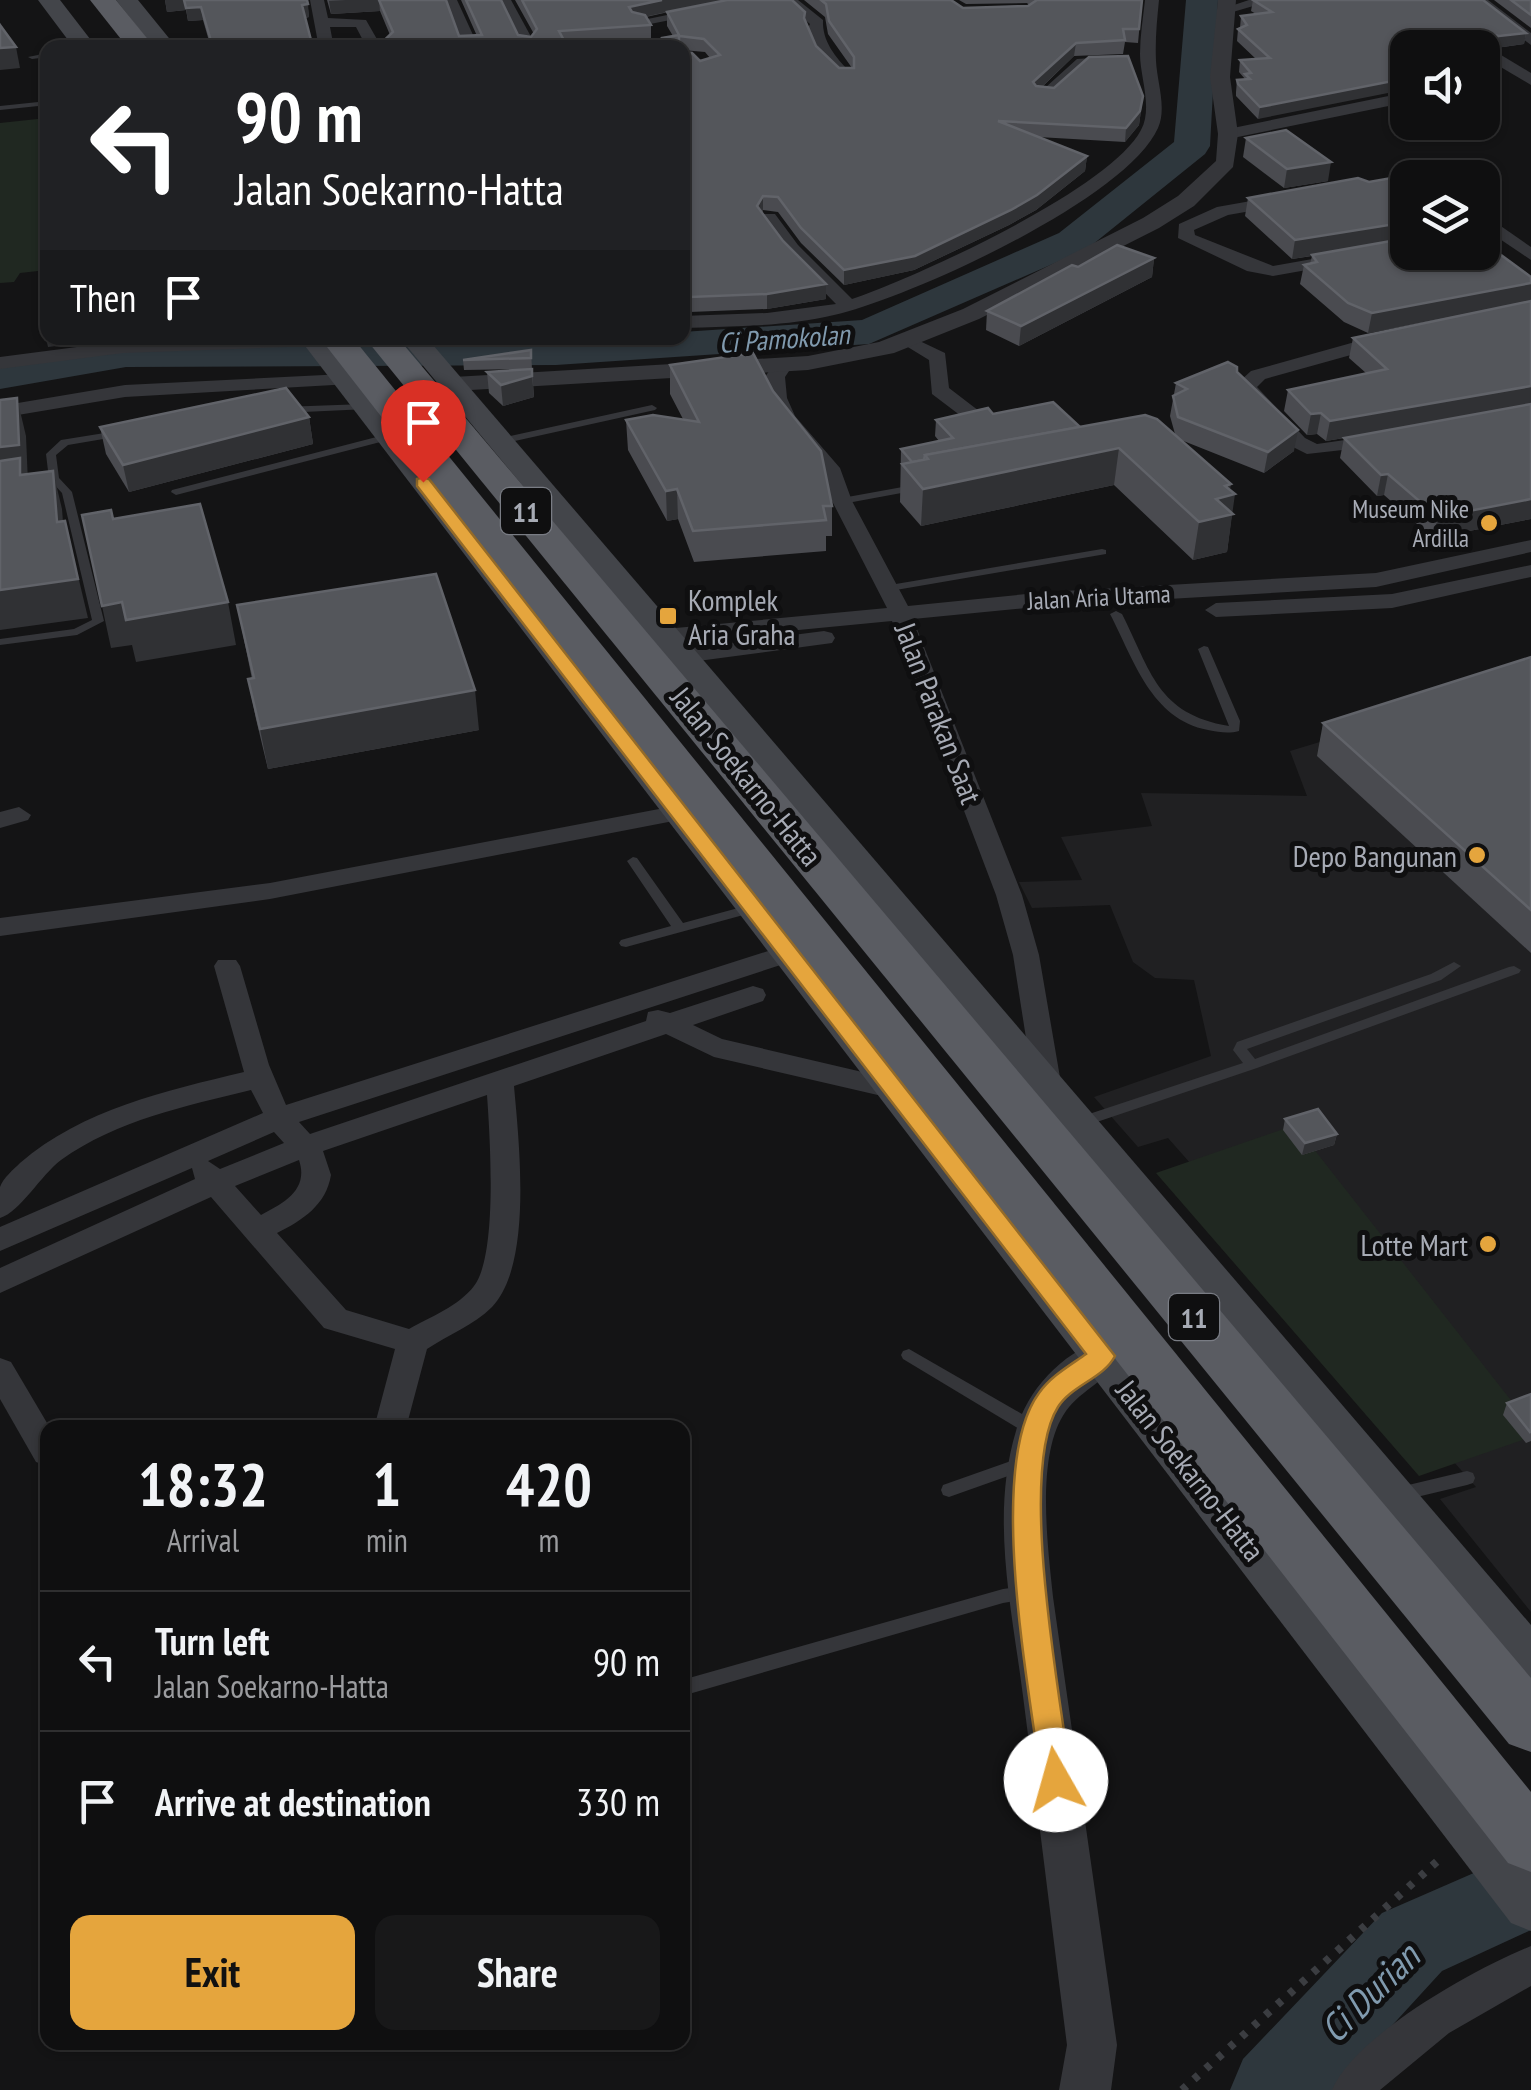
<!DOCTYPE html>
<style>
body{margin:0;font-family:"PT Sans Narrow",sans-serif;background:#181819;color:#f1f3f6;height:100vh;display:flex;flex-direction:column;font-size:38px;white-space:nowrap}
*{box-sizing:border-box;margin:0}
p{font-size:32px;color:#9b9c9f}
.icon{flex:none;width:55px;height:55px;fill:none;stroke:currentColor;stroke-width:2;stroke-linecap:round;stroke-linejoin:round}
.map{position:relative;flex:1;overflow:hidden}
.side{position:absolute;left:40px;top:1420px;width:650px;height:630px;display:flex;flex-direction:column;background:#0f0f10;border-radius:20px;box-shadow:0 2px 8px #0004,0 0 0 2px #2f2f30}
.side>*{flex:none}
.top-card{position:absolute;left:40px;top:40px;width:650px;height:305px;border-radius:20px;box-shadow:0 2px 8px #0004,0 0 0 2px #2f2f30;background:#202124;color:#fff;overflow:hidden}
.tools{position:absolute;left:1390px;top:30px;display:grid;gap:20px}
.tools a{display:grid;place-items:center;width:110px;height:110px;border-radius:20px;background:#0f0f10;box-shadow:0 2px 8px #0004,0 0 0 2px #2f2f30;font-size:50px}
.pin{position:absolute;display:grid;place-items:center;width:85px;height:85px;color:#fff;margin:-102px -42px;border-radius:50% 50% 50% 0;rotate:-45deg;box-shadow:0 0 10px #0007}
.pin .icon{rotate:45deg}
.me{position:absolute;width:110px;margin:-55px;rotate:353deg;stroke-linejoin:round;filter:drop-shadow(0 0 8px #0008)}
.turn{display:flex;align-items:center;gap:35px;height:210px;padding:0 30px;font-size:45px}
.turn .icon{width:130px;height:130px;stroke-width:2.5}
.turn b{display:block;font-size:70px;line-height:85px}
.then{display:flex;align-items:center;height:95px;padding:0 30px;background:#0003;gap:20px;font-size:38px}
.eta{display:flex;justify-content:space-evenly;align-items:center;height:170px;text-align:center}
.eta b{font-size:60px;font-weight:600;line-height:70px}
.cta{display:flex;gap:20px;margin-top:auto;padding:20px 30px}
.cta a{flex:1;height:115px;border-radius:20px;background:#e5a53d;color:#111;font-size:40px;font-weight:600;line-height:115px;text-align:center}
.cta a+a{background:#181819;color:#f1f3f6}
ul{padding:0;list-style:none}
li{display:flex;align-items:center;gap:30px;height:140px;padding:0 30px;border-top:2px solid #2f2f30}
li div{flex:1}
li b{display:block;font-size:38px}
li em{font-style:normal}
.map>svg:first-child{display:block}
.built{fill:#202022}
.green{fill:#202821}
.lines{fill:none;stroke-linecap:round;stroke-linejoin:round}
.river{fill:#2e373d;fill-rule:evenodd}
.path{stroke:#3b3d41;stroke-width:8;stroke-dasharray:6 10;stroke-linecap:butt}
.service{fill:#35363a;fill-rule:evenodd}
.minor{fill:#35363a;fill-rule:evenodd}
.tertiary{fill:#35363a;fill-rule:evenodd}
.secondary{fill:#43454a;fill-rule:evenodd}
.trunk{fill:#5a5c62;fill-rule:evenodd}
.wall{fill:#4a4b50}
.shaded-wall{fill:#303134}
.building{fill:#54565b;stroke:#616369;stroke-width:2.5}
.route{fill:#e5a53d;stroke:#956b28;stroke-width:2.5}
.poi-dot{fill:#e5a53d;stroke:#0f0f10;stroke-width:4}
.labels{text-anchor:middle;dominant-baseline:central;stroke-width:10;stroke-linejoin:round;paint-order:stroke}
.far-poi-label{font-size:25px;fill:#a7abb5;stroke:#0f0f10;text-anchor:end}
.far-street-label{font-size:25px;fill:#a7abb5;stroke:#0f0f10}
.far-water-label{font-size:28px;font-style:italic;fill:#809aae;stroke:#0f0f10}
.shield{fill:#0f0f10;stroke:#797c84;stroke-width:2.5}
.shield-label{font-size:28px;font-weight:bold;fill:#a7abb5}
.poi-label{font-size:30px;fill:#a7abb5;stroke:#0f0f10;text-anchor:end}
.street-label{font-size:30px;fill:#a7abb5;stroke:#0f0f10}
.near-water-label{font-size:38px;font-style:italic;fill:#809aae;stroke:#0f0f10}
</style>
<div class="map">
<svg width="1531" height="2090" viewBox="0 0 1531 2090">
<rect width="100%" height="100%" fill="#141415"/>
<path class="built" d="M1531 678V1612L1440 1499 1476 1487 1168 1138 1138 1147 1094 1097 1211 1056 1194 980 1155 978 1133 962 1110 905 1032 908 1019 882 1082 880 1061 837 1152 826 1141 793 1307 796 1290 751Z"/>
<g class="green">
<path d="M47 118V152L43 153H48L47 270 20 273 14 282 0 283V123Z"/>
<path d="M1295 1125 1531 1426V1437L1419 1476 1156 1173Z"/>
</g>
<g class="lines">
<g class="river">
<path d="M1186 0H1218L1210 146 1205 154 1087 249 869 344 556 365 126 367 0 389V363L126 343 682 338V332L862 320 1059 233 1174 142Z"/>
<path d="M1531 1848V1930L1442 1971 1333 2090H1230L1243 2059 1382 1913Z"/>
</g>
<path class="path" d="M1182 2090 1442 1857"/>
<g class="service">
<path d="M48 53V57L32 59 28 57Z"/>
<path d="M48 101V105L0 110V106Z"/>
<path d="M365 404 368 405V409L282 413 277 410 282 407Z"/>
<path d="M652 405 657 408 655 410 501 444 496 441 501 438Z"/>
<path d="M117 431 121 432V436L68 445 56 455 59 478 72 492 104 621 77 635 0 645V639L74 629 92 620 62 493 49 479 46 454 61 440Z"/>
<path d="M388 434 392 435V439L176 495 171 492 172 490Z"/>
<path d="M919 484 924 487 923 489 842 504 837 501 842 498Z"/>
<path d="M1102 549 1106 550V554L890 591 885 588 890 585Z"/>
<path d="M1116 611 1122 614C1151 671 1157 714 1229 726L1198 649 1204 646 1208 647 1240 721 1239 731C1228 734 1219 732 1208 730 1151 719 1134 660 1110 614Z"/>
<path d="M633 857 637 858 683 923 753 904 759 908 758 911 626 947 621 946 619 943 621 940 671 926 627 861Z"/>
<path d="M1454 962 1461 966 1441 980 1247 1049 1255 1059 1509 967 1514 966 1521 970 1519 973 1257 1068 1079 1128 1074 1127 1072 1123 1074 1119 1243 1063 1233 1050 1237 1042 1431 974Z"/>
<path d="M909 1349 1041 1425 1043 1430 1041 1435 1035 1437 1029 1435 903 1359 901 1355 903 1351Z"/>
<path d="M1025 1456 1031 1458 1033 1463 1031 1468 949 1497 943 1495 941 1490 943 1485Z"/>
<path d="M1467 1471 1473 1473 1475 1478 1473 1483 1467 1485 1400 1501 1394 1499 1392 1494 1394 1489 1400 1487Z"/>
<path d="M1026 1586 1032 1588 1035 1593 1032 1598 1003 1603 682 1696V1680L1003 1589Z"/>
</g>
<g class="minor">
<path d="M310 0H324L328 18 366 20 382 48H367L356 27H330L334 48H319Z"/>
<path d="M443 0H457L479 48H464Z"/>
<path d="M497 0H511L535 44 532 47H522Z"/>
<path d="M740 0H772L640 26 633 22Z"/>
<path d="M782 0H798L823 20C822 41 835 57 851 73V79H841L818 57 807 30 810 24Z"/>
<path d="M1145 0H1159C1157 20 1155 40 1156 61 1157 82 1167 108 1158 128 1127 199 909 298 834 315 784 327 733 326 682 328V316L767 313 836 304 786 253 760 218 763 214H775L798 245 852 299C917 277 1110 189 1141 130 1153 108 1140 77 1140 54 1140 36 1143 18 1145 0Z"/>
<path d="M1249 0H1274L1226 14 1219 10Z"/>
<path d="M1472 0H1488L1531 33V45Z"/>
<path d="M1482 48 1491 49 1531 73V85L1482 56Z"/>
<path d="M1121 56 1126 58V64L1086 67 1050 99 1036 96 1077 59Z"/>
<path d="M1408 92V102L1228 139 1220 134 1228 129Z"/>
<path d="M1414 173 1436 178H1408V181L1406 178 1408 174Z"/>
<path d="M1284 195 1290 196V204L1228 215 1194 230 1195 235 1273 266 1408 242V252L1273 276 1247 271 1178 238 1179 224 1217 207Z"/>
<path d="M1482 213 1531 247V260L1482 227Z"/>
<path d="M1387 333 1394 335V343L1265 379 1257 387 1305 438 1317 444 1380 435 1387 437V445L1307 454 1291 446 1237 390 1240 381 1251 371Z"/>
<path d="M907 335 945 353 949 388 979 411V419H965L932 394 929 360 898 341Z"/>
<path d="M228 338 323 340 314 346 123 353 0 369V357L123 341Z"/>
<path d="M783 359 793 365 785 377 787 398 795 416 840 468 852 501 908 606 1047 592 1376 573 1531 540V552L1376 587 1047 606 913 619 1022 895 1039 955 1062 1089 1058 1096H1038L1034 1089 1013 955 996 895 892 621 665 643 654 636 665 629 887 608 832 501 820 470 776 418 767 398 765 377 776 361Z"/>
<path d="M344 374 351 376V384L125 397 0 418V406L125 385Z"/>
<path d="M1531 565V577L1392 608 1216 617 1205 610 1216 603 1392 594Z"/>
<path d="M824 631 832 633 835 638 832 643 683 663 672 656 683 649Z"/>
<path d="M680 805 692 813 689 818 270 899 0 936V918L270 883Z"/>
<path d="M19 807 31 815 28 820 0 828V812Z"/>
<path d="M790 944 799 947 803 953 799 959 299 1122 310 1134 646 1021 648 1012 658 1010 670 1013 753 986 763 989 766 995 763 1001 693 1025 722 1039 905 1082 909 1089 905 1096 895 1099 714 1057 666 1034 514 1086C519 1142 533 1264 492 1307 474 1325 448 1335 427 1349L406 1428H374L395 1349 324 1328 211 1197 0 1293V1268L195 1179 192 1168 0 1251V1227L263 1113 251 1090C186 1106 117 1120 61 1160 41 1175 20 1212 0 1218 0 1209 0 1195 0 1187 3 1178 14 1169 20 1163 83 1109 165 1091 244 1072L214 966 218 960H236L240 966 269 1065 286 1105ZM487 1095C490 1136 498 1255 474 1286 459 1306 430 1317 409 1329L346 1310 277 1233C303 1220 326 1205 331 1175L323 1151ZM274 1132 284 1143 220 1169 208 1161ZM299 1160C309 1190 284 1203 261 1215L235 1186Z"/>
<path d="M0 1358 11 1362 50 1428 48 1466 36 1462 0 1399Z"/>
<path d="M1531 1946V1986L1449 2033 1380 2090H1332C1355 2035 1476 1968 1531 1946Z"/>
</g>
<g class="tertiary">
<path d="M1218 0H1236L1230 77 1238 134 1233 167 1194 206 1159 228 979 319 894 353 808 370 453 391 441 384 453 377 808 356 879 342 963 309 1143 218 1178 196 1216 161 1218 134 1210 77Z"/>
<path d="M1102 1340 1116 1345 1122 1356C1110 1379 1082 1389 1066 1411 1035 1454 1048 1547 1053 1597L1117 2045 1111 2090H1059L1067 2045C1052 1929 1038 1812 1023 1696 1012 1609 990 1517 1016 1431 1027 1390 1062 1353 1102 1340Z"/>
</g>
<g class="secondary">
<path d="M38 0H60L97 48H74Z"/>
<path d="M116 0H138L177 48H154Z"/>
<path d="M299 338H326L1531 1860V1931L1511 1923Z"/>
<path d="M400 338H427L1531 1625V1685L1513 1678Z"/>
</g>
<g class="trunk">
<path d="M90 0H116L155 48H128Z"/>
<path d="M320 338H353L1531 1792V1872L1508 1863Z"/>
<path d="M365 338H398L1531 1678V1752L1509 1744Z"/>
</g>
</g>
<g class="wall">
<path d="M165 0H307L309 17 305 18 313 48H211L203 20 188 21 186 10 167 12Z"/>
<path d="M327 0H446L459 36H477L461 0H501L518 35 531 37 534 34 515 0H722L646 17 651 25V38L567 44 390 35 380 11 331 14Z"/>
<path d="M804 0H951L963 8 1029 5 1027 3 966 4 959 0H1142L1138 43 1125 42 1123 54 1074 56 1042 87 1143 96 1139 125 1125 142 1038 137 1087 156 1085 171 1036 210 1009 225 914 270 844 285 801 243 778 212 763 210 762 212 783 241 826 284V299L767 309 690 312 687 299H682V52L700 61 710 58 705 52 682 50V48H662V38L673 36 667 26V12L805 22 816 46 839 68H852L828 34 825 17Z"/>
<path d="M1253 0 1526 33 1524 44 1496 48 1482 44 1408 48 1258 119 1236 96V92L1237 80 1245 79 1239 72 1240 60 1256 59 1237 41 1238 29 1240 28 1241 16 1256 14 1251 11Z"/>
<path d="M1494 0H1531V28Z"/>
<path d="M1246 138 1328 181 1284 188 1243 157Z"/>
<path d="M1397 177 1408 185V252H1482V241L1531 277V519L1433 538 1384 495 1377 496 1340 458 1344 438 1326 441 1317 434 1307 435 1284 411 1288 390 1366 373 1349 358 1353 338 1529 302 1368 333 1344 322 1300 284 1304 265 1310 264 1312 256 1292 259 1245 216 1248 198 1358 178 1369 182Z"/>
<path d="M1154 258 1152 277 1019 346 986 330 987 311 1078 267Z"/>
<path d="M531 350 532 369 464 370 463 360Z"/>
<path d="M670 365 832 506V536H826V551L694 562 678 519 667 521 628 450 626 420 683 419 670 394Z"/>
<path d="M532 369 534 397 503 406 489 393 487 372Z"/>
<path d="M1237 372 1294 451 1264 473 1181 440 1230 490 1232 513 1227 552 1193 560 1114 485 921 526 900 502 901 449 939 441 935 436 936 420 993 414 1080 427 1175 434 1170 416 1176 383Z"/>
<path d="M309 417 313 444 129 492 106 454 100 427Z"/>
<path d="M237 605 479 730 268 769 256 719 248 679H252Z"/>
<path d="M1531 657V953L1317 756 1323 723Z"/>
<path d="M1285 1119 1337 1134 1334 1145 1302 1155 1283 1130Z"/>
<path d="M1531 1394V1441L1526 1443 1503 1415 1507 1403Z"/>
</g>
<g class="shaded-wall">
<path d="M165 0H184L186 10 167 12Z"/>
<path d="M346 0H379L380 11 331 14 329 1Z"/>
<path d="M662 0H722L630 20 629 7Z"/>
<path d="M308 4 309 17 304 18 302 5Z"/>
<path d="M201 7 203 20 188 21 186 8Z"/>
<path d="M1485 33 1480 48H1442L1443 43Z"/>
<path d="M1526 33 1524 44 1496 48 1499 36Z"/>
<path d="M1076 43 1074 56 1032 96 1033 82Z"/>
<path d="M16 47 20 68 0 70V48Z"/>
<path d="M1408 78V89L1258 119 1260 107Z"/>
<path d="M1143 96 1139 125 1125 142 1126 128Z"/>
<path d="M1087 156 1085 171 1036 210 1009 225 914 270 844 285V270Z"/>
<path d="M1331 162 1328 181 1284 188 1287 169Z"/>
<path d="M763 196V210L757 220V206Z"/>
<path d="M1408 222V240L1292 259 1295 240Z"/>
<path d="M1154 258 1152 277 1019 346 1021 326Z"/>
<path d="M1531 283V301L1368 333 1372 313Z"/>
<path d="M826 284V299L767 309V294Z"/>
<path d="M48 316V338H121L48 347 41 317Z"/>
<path d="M532 376 534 397 503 406 501 385Z"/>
<path d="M1531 386V406L1326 441 1330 421Z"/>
<path d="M17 398 26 436 28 483 0 486V447Z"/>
<path d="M1321 413 1317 434 1307 435 1311 414Z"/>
<path d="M309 417 313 444 129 492 123 465Z"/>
<path d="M1298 430 1294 451 1264 473 1268 452Z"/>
<path d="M1119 448 1114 485 921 526 923 489Z"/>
<path d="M53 471 62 509 66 561 57 522Z"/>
<path d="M1388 474 1384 495 1377 496 1381 475Z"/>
<path d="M1231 484 1229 496 1235 494 1227 552 1193 560 1199 522 1225 486Z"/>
<path d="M677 489 678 519 667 521 666 491Z"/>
<path d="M1531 499V519L1433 538 1438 517Z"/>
<path d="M74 559 88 618 0 630V590Z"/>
<path d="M122 602H228L236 645 136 662 132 645 111 648 102 606Z"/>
<path d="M475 690 479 730 268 769 260 729Z"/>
<path d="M1337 1134 1334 1145 1302 1155 1305 1143Z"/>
</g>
<g class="building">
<path d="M184 0H307L308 4 302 5 313 48H213L201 7 186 8Z"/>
<path d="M379 0H446L459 36 482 35 466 0H501L518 35 531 37 537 29 522 0H662L629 7 632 12 645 15 651 25 559 31 568 48H376L393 32Z"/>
<path d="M727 0H792L805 12 804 18 816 46 839 68H854V57L829 21 826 4 821 0H951L963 8 1028 6 1037 0H1142L1139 29H1123L1125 40 1076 43 1033 82 1036 86 1054 88 1089 57 1128 56 1143 96 1140 111 1126 128 998 121 1087 156 1037 195 1011 210 915 256 844 270 801 228 778 197 763 196 757 206 783 241 826 284 767 294 690 297 687 284H682V52L692 53 700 61 720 55 704 39 679 36V48H665L662 38 679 35 667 12Z"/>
<path d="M1253 0H1483L1526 33 1499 36 1485 33 1481 39 1443 43 1446 48H1408V78L1260 107 1238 84 1237 80 1250 79 1245 74 1251 73 1240 60 1270 58 1238 29 1247 25 1241 16 1272 12Z"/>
<path d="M1511 0H1531V15Z"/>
<path d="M0 25 16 47 0 48Z"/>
<path d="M1286 130 1331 162 1287 169 1246 138Z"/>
<path d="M1397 177 1408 185V222L1295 240 1248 198 1358 178 1369 182Z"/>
<path d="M1408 238V252H1482V241L1531 277V283L1372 313 1348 303 1304 265 1317 262 1312 255Z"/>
<path d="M1117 245 1154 258 1021 326 987 311 1072 265 1078 267Z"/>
<path d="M46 248H48V316L41 317Z"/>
<path d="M1531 301V386L1330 421 1321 413 1311 414 1288 390 1387 369 1353 338Z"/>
<path d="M531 350V358L463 360Z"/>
<path d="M753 353 773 391 821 451 832 506H823L826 520 693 531 677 489 666 491 626 420 653 415 699 422 670 365Z"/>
<path d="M1228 362 1237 367V372L1298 430 1268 452 1178 417 1173 396 1187 389 1176 383Z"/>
<path d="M532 369V376L501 385 487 372Z"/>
<path d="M286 388 309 417 123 465 100 427Z"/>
<path d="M17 398 19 445 0 447V400Z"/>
<path d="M1053 402 1080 427 925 455 924 460 912 462 901 449 953 438 936 420 988 408 993 414Z"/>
<path d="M1531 404V499L1438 517 1388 474 1381 475 1344 438Z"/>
<path d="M1145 415 1157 419 1231 484 1225 486 1235 494 1216 499 1233 514 1199 522 1119 448 923 489 902 464 928 459 925 455Z"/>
<path d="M20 458V475L53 471 57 522 65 521 78 579 0 590V461Z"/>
<path d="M200 504 228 602 126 620 122 602 102 606 82 515 111 510 113 519Z"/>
<path d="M436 574 475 690 260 729 248 679 254 678 237 605Z"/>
<path d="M1531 657V910L1323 723Z"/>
<path d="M1318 1109 1337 1134 1305 1143 1285 1119Z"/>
<path d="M1531 1394V1431L1530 1432 1507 1403Z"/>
</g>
<path class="route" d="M423 477 429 479 1115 1356C1104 1378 1072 1385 1058 1407 1017 1472 1061 1700 1071 1780L1067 1790 1056 1794 1046 1790 1041 1780C1030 1691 985 1466 1039 1393 1051 1376 1069 1366 1086 1354L417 486V479Z"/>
<g class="poi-dot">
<circle cx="1489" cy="523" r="10"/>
<rect x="658" y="606" width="20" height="20" rx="5"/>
<circle cx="1477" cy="855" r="10"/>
<circle cx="1488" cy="1244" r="10"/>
</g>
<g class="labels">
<g class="far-poi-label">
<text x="1469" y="509">Museum Nike<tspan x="1469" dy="29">Ardilla</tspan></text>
</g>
<g class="far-street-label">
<text transform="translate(1099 597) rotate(-3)">Jalan Aria Utama</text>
</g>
<g class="far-water-label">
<text transform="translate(784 338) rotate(-4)">Ci Pamokolan</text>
</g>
<g class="shield">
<rect x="501" y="488" width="50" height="46" rx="8"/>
<rect x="1169" y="1294" width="50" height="46" rx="8"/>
</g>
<g class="shield-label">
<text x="526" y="511">11</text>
<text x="1194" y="1317">11</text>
</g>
<g class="poi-label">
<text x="688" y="599" text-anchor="start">Komplek<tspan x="688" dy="34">Aria Graha</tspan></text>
<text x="1457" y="855">Depo Bangunan</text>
<text x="1468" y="1244">Lotte Mart</text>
</g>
<g class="street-label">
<text transform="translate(939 713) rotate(69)">Jalan Parakan Saat</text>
<text transform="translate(747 776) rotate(51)">Jalan Soekarno-Hatta</text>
<text transform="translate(1191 1470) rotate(52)">Jalan Soekarno-Hatta</text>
</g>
<g class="near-water-label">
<text transform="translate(1369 1992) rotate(-45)">Ci Durian</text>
</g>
</g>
</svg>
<div class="tools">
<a><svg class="icon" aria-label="sound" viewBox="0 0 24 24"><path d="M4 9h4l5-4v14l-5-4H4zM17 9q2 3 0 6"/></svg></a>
<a><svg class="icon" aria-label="layers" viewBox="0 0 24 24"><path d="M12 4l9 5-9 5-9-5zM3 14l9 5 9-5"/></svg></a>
</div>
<div class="pin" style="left:423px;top:482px;background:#d93025"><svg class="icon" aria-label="arrive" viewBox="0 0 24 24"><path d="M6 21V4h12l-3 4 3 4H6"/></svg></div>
<svg class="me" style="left:1056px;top:1780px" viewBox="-20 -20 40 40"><circle r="19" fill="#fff"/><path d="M0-13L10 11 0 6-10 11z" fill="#e5a53d"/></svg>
<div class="top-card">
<div class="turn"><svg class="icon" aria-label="left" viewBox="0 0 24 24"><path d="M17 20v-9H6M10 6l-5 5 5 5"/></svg><div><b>90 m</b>Jalan Soekarno-Hatta</div></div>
<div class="then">Then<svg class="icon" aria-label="arrive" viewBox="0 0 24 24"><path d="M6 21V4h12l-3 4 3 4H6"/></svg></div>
</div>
<section class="side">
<div class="eta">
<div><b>18:32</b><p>Arrival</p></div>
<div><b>1</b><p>min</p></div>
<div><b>420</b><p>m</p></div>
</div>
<ul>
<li><svg class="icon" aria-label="left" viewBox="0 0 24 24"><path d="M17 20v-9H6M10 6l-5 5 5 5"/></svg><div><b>Turn left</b><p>Jalan Soekarno-Hatta</p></div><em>90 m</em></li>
<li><svg class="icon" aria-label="arrive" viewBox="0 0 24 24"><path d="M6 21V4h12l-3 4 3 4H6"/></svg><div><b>Arrive at destination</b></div><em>330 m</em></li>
</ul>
<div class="cta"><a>Exit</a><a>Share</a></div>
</section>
</div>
